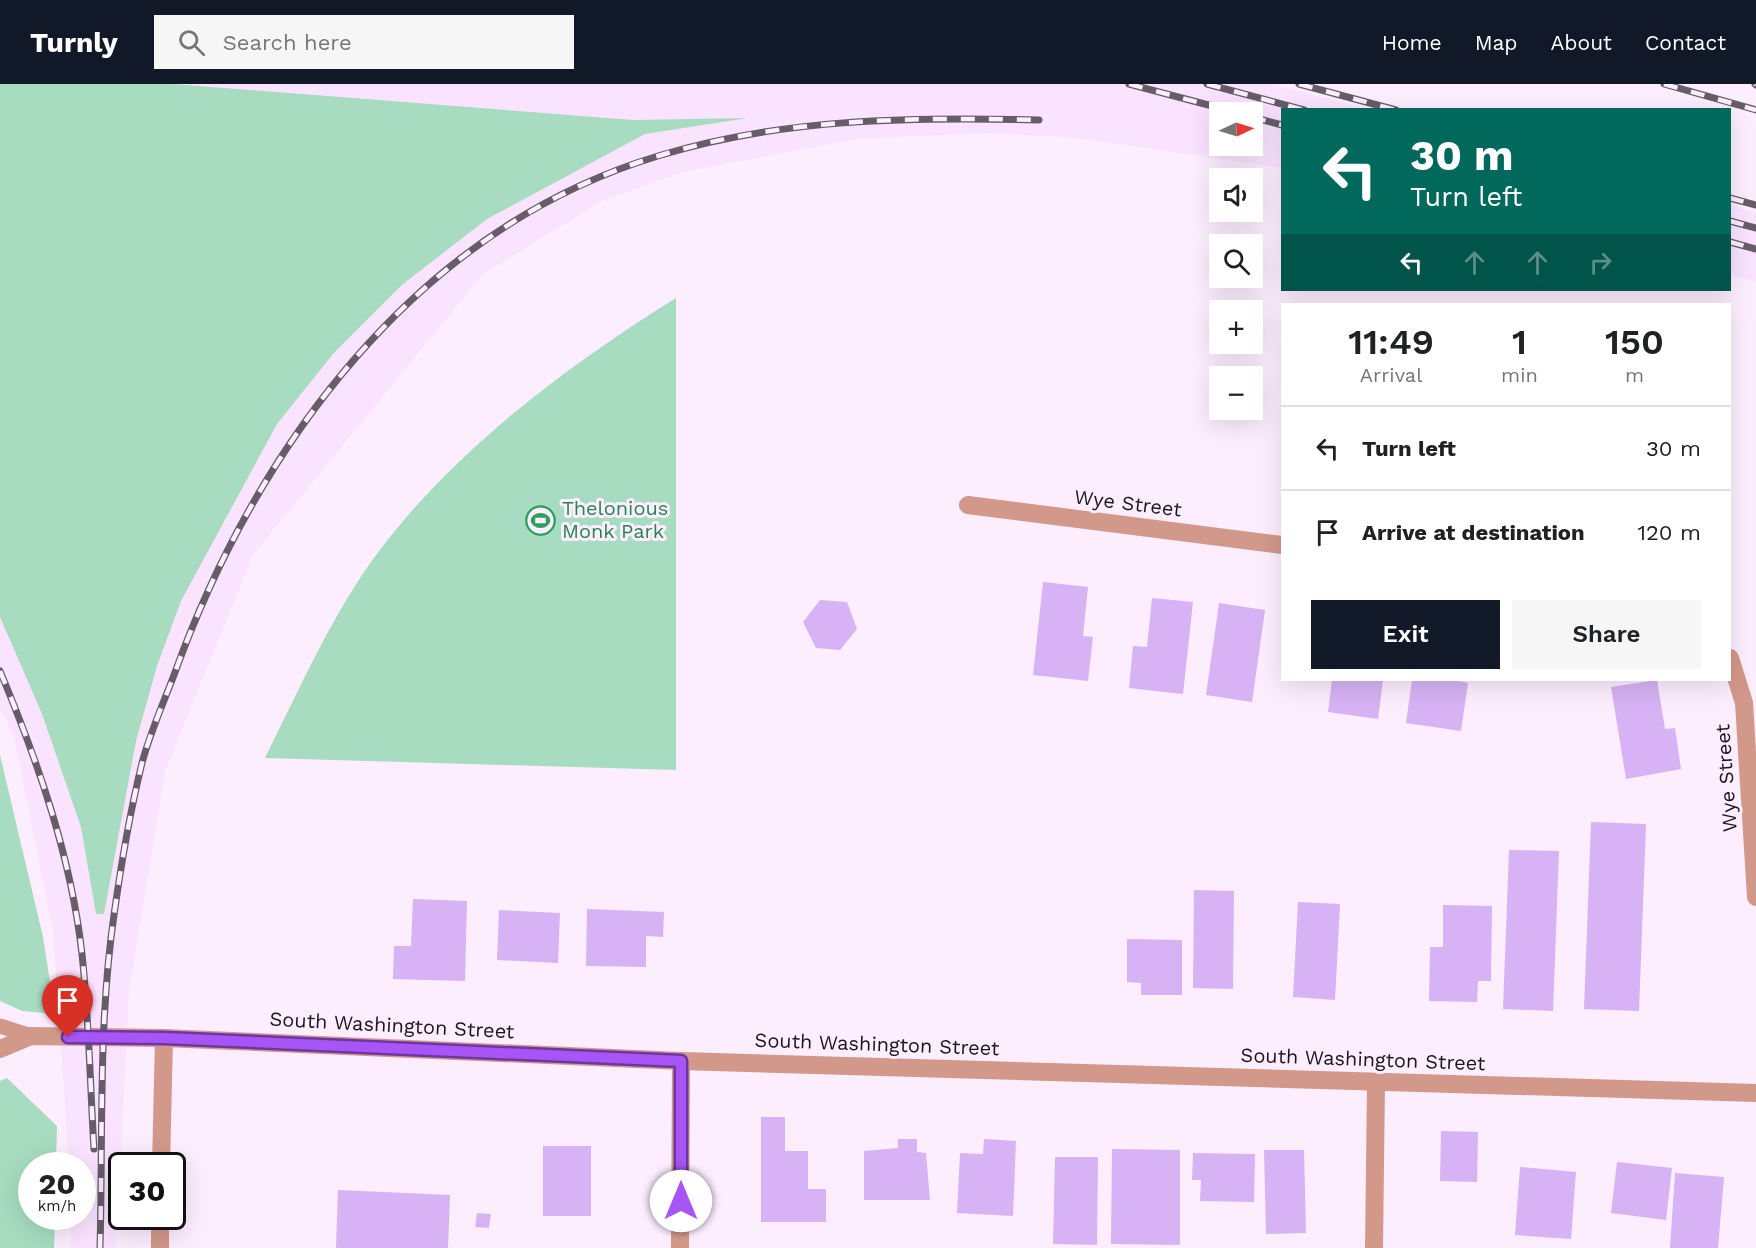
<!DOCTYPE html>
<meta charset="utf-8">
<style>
body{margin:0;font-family:"Work Sans",sans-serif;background:#f6f6f6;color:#202124;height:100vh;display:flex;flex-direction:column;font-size:22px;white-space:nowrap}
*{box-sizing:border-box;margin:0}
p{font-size:20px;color:#757577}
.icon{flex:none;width:33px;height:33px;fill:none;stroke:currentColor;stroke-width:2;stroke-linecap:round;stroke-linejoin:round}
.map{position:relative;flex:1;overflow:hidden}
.sheet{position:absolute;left:1281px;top:219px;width:450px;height:378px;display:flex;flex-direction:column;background:#fff;border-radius:0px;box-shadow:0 6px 24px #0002}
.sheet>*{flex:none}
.top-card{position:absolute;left:1281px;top:24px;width:450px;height:183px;border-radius:0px;box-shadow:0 6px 24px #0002;background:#00695c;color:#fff;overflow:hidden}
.needle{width:39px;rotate:86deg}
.buttons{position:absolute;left:1209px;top:18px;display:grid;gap:12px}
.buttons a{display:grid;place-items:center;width:54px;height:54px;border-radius:0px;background:#fff;box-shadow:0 6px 24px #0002;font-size:30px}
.speed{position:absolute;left:18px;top:1068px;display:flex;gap:12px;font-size:30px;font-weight:700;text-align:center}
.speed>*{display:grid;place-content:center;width:78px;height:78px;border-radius:50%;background:#fff;box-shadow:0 6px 24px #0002;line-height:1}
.speed small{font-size:15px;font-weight:400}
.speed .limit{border:3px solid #111;border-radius:9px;background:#fff;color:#111}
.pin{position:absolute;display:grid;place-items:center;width:51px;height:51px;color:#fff;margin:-62px -26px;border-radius:50% 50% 50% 0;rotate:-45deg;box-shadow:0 0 6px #0007}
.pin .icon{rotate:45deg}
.me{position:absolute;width:66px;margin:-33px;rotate:0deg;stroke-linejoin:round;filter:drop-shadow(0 0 4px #0008)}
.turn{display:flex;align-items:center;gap:21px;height:126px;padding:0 30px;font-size:27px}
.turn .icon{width:78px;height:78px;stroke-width:2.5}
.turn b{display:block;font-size:42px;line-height:51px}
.lanes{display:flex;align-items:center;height:57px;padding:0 30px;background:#0003;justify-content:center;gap:30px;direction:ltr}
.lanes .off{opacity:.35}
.eta{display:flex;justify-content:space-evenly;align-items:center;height:102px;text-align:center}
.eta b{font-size:36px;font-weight:600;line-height:42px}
.cta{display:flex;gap:12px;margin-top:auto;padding:12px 30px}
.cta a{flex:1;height:69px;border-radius:0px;background:#111827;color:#fff;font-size:24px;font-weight:600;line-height:69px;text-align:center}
.cta a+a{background:#f6f6f6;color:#202124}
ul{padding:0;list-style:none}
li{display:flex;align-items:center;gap:18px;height:84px;padding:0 30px;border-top:2px solid #e0e0e0}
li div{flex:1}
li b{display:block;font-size:22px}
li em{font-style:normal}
header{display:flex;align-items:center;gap:36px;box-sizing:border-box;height:84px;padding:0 30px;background:#111827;color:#fff}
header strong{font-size:28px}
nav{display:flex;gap:33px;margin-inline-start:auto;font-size:21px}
.search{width:420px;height:54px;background:#f6f6f6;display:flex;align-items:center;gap:15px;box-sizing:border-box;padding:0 21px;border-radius:0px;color:#757577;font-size:22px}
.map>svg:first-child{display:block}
.built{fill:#fae3ff;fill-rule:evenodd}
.green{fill:#a7dcc0}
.building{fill:#d7b2f5}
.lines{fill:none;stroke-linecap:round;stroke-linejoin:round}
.lane{stroke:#d2988a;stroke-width:15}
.street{stroke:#d2988a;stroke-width:18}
.rail-casing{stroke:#665d68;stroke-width:7}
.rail{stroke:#fcedff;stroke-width:4.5;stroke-dasharray:14;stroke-linecap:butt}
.route-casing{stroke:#6d37a1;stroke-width:15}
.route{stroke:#a855f7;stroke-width:10}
.labels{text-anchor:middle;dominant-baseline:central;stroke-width:6;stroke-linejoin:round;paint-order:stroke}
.street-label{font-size:20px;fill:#1c151d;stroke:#fcedff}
.leisure-label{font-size:20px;fill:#27864d;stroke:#fcedff;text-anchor:start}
</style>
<header>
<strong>Turnly</strong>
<div class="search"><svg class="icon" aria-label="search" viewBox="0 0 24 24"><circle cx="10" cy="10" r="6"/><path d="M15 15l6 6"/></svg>Search here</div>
<nav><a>Home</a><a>Map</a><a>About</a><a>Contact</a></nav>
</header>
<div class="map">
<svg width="1756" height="1164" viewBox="0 0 1756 1164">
<rect width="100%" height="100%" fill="#fcedff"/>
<g class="built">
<path d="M0 0H1272L1367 25 1282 26V84L1077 54 989 49 856 55 682 88 604 116 483 190 253 471 165 687 129 908 116 1164H71L70 1133 82 1132V1082L69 1081 53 847 14 652 0 625ZM1220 28H1252V62H1220Z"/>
<path d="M1730 122 1756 129V198L1730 191Z"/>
</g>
<g class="green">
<path d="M0 0H173L633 36 748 34 645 50 487 135 403 200 333 270 277 340 181 517 157 582 136 657 104 830H96L81 743 42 630 0 533Z"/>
<path d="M676 214V686L265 674C300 604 332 530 379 467 458 363 567 282 676 214Z"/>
<path d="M0 671 43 853 55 930 22 927 0 917Z"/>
<path d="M7 994 57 1042 56 1081 32 1082V1132L55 1133 54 1164H0V997Z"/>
</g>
<g class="building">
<path d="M1043 498 1088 503 1083 552 1093 553 1088 597 1033 591Z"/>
<path d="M1152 514 1193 518 1183 610 1129 604 1133 562 1147 563Z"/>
<path d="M820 516 847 518 857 545 840 566 816 564 803 538Z"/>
<path d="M1219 519 1265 526 1252 618 1206 611Z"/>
<path d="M1332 596H1383L1378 635 1328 628Z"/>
<path d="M1412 596H1455L1468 599 1461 647 1406 639Z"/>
<path d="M1657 596 1665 645 1675 644 1681 685 1626 695 1611 603Z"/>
<path d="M1591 738 1646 740 1639 927 1584 925Z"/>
<path d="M1509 766 1559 767 1553 927 1503 925Z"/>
<path d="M1194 806 1234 807 1233 905 1193 904Z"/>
<path d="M413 815 467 817 465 897 393 895 394 862H411Z"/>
<path d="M1298 818 1340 820 1335 916 1293 913Z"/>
<path d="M1443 821 1492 822 1491 897H1478L1477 918 1429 917 1430 863H1443Z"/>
<path d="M587 825 664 828 663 853 646 852V883L586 882Z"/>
<path d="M499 826 560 829 558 879 497 876Z"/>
<path d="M1127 855 1182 856V911H1141V899L1127 898Z"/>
<path d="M761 1033H785V1067H808V1105H826V1138H761Z"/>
<path d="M1441 1047 1478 1048 1477 1098 1440 1097Z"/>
<path d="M898 1055H917V1068L926 1069 930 1116H864V1067L898 1064Z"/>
<path d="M984 1055 1016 1057 1013 1132 957 1129 960 1069 983 1070Z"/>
<rect x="543" y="1062" width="48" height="70"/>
<path d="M1112 1065 1180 1066V1161L1111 1160Z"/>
<path d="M1264 1066H1304L1306 1149 1266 1150Z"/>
<path d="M1193 1069 1255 1070 1254 1118 1200 1117 1201 1096H1192Z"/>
<path d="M1055 1073H1098L1097 1161 1053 1160Z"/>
<path d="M1617 1078 1672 1084 1666 1136 1611 1129Z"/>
<path d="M1520 1083 1576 1088 1571 1155 1515 1151Z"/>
<path d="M1675 1089 1724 1093 1718 1164H1670Z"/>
<path d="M338 1106 450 1111 448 1164H336Z"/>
<path d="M477 1129 491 1130 489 1144 475 1143Z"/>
</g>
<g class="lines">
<path class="lane" d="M0 942 31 952"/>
<g class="street">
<path d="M968 421 1282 461"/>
<path d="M1730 574 1744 619 1756 813"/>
<path d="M0 965 31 952 164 954 681 977 1756 1009"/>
<path d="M161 1082 164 954"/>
<path d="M160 1164V1132"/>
<path d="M680 1164 681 977"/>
<path d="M1374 1164 1376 999"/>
</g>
<defs>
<g id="rail">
<path d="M1129 0 1235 28"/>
<path d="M1207 0 1304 26"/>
<path d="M1299 0 1396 26"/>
<path d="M1664 0 1756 26"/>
<path d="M1755 0 1756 1"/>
<path d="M1252 33 1282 41"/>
<path d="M1730 114 1756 121"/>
<path d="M1730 137 1756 144"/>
<path d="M1730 158 1756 165"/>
<path d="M0 587C38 678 71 772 82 870 89 934 90 1000 94 1065"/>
<path d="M100 1164C103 1053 98 941 114 831 121 781 130 728 142 679 150 649 163 620 174 591 256 363 416 145 658 72 782 34 910 33 1039 36"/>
</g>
</defs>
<use href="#rail" class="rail-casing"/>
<use href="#rail" class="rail"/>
</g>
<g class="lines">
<defs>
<path id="route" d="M68 953 164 954 681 977V1117"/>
</defs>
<use href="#route" class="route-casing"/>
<use href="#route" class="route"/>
</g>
<defs>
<symbol id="stadium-ring" viewBox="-11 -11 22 22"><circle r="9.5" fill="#fcedff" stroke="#2e9e5b" stroke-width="1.5"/><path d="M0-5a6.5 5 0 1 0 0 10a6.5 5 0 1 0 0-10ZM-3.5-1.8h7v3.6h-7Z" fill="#2e9e5b"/></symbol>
</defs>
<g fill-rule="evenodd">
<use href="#stadium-ring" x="524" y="420" width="33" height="33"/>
</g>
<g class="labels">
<g class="street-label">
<text transform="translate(1128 419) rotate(7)">Wye Street</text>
<text transform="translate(1726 694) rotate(-94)">Wye Street</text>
<text transform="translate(392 941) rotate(3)">South Washington Street</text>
<text transform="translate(877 960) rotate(2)">South Washington Street</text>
<text transform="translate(1363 975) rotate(2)">South Washington Street</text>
</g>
<g class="leisure-label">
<text x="562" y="424">Thelonious<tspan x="562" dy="23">Monk Park</tspan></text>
</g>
</g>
</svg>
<div class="buttons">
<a><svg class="needle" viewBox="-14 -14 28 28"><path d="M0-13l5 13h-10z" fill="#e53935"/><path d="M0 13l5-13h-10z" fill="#757577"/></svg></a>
<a><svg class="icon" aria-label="sound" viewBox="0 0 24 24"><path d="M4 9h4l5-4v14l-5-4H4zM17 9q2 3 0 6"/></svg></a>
<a><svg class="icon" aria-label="search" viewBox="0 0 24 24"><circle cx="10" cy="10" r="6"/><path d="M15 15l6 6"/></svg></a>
<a>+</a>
<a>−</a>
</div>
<div class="speed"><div>20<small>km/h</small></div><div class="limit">30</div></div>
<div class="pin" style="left:68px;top:953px;background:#d93025"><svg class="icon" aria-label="arrive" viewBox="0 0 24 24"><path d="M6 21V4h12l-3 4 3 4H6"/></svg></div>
<svg class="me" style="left:681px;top:1117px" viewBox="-20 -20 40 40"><circle r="19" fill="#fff"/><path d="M0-13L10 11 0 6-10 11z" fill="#a855f7"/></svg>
<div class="top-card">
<div class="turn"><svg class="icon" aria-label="left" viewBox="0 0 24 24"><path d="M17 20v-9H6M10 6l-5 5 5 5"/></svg><div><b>30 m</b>Turn left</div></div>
<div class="lanes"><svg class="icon" aria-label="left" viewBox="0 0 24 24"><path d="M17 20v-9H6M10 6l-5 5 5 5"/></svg><svg class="icon off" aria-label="ahead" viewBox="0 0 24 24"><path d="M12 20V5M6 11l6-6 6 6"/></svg><svg class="icon off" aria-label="ahead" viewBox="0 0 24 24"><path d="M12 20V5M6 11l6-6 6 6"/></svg><svg class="icon off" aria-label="right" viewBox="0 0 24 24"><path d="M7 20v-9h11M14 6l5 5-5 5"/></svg></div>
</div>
<section class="sheet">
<div class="eta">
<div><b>11:49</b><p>Arrival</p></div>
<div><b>1</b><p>min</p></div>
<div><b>150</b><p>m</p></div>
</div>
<ul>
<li><svg class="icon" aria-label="left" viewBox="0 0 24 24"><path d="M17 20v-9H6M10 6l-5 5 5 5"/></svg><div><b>Turn left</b></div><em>30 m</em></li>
<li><svg class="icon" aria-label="arrive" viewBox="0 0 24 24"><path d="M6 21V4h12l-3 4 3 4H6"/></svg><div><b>Arrive at destination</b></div><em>120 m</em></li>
</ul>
<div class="cta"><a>Exit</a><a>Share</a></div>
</section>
</div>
